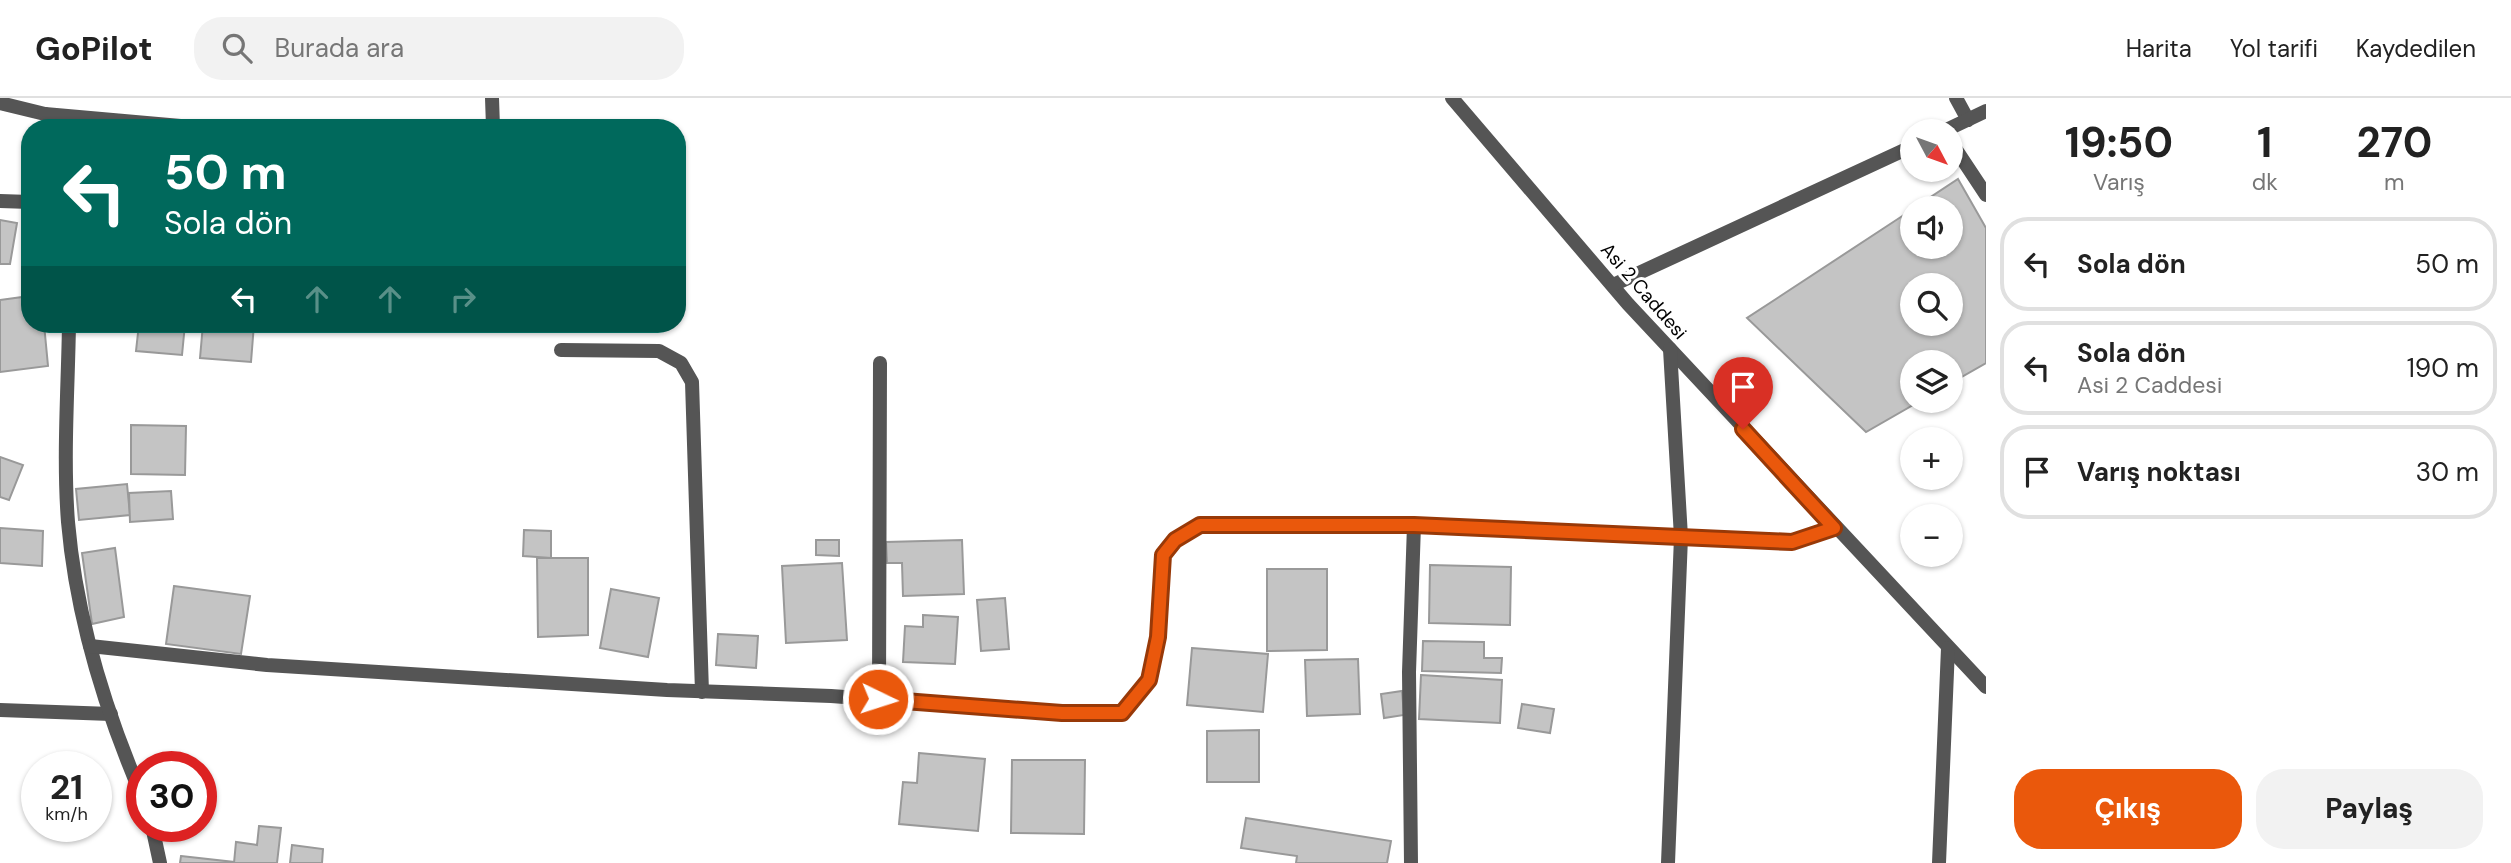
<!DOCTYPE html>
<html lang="tr">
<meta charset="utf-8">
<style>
body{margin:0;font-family:"DM Sans",sans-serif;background:#f2f2f2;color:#222;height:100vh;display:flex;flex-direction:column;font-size:26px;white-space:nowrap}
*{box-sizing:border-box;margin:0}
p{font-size:23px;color:#767676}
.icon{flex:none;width:38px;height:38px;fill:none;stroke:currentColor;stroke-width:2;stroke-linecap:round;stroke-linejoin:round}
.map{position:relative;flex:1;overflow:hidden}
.side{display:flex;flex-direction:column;background:#fff;width:525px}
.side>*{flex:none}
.hud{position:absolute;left:21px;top:21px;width:665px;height:214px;border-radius:28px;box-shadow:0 2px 5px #0004;background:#00695c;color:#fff;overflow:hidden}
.needle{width:46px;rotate:131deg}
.tools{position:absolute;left:1900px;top:21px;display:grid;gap:14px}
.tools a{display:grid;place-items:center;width:63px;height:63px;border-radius:50%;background:#fff;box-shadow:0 2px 5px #0004;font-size:35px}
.speed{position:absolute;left:21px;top:653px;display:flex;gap:14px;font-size:35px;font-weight:700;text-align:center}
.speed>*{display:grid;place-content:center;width:91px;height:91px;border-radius:50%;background:#fff;box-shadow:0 2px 5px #0004;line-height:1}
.speed small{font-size:18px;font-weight:400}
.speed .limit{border:10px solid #d22;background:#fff;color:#111}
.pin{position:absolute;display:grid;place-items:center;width:60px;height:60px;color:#fff;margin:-72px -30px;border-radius:50% 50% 50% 0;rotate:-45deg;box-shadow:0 0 7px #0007}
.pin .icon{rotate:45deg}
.me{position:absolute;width:77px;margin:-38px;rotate:94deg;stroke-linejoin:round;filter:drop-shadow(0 0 5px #0008)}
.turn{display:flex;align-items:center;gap:24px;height:147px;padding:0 28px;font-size:32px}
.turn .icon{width:91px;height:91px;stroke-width:2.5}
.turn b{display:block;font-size:49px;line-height:60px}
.lanes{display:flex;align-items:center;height:66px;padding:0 28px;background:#0003;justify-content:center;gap:35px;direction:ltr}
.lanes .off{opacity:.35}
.eta{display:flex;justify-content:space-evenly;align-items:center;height:119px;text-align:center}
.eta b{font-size:42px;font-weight:700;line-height:49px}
.cta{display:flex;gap:14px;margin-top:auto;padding:14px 28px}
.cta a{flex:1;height:80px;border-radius:28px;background:#ea580c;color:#fff;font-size:28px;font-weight:700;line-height:80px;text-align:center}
.cta a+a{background:#f2f2f2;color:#222}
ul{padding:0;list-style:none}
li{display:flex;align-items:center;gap:21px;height:94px;margin:0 14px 10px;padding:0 14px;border:4px solid #e0e0e0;border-radius:28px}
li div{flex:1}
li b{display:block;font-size:26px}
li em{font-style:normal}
header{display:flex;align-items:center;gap:42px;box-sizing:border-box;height:98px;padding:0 35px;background:#fff;border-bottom:2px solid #e0e0e0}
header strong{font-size:33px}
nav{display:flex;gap:38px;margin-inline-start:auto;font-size:24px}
.search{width:490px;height:63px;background:#f2f2f2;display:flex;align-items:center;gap:18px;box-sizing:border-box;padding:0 24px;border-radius:28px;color:#767676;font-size:26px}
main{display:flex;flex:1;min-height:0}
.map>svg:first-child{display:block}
.building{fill:#c4c4c4;stroke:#999;stroke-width:2;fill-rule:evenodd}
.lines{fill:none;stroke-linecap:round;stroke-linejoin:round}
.service{stroke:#555;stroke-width:14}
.minor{stroke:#555;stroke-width:14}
.route-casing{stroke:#983908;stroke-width:18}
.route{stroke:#ea580c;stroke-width:12}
.labels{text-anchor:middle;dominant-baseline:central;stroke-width:6;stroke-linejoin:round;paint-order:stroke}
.street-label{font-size:19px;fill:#000;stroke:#fff}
</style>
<header>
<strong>GoPilot</strong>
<div class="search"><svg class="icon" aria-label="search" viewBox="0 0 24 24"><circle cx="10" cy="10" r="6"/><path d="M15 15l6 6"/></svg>Burada ara</div>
<nav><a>Harita</a><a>Yol tarifi</a><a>Kaydedilen</a></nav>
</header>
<main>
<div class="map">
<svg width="1986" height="765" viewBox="0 0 1986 765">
<rect width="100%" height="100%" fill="#fff"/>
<g class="building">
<path d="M1958 81 1986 130V265L1951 285V264H1913V303H1920L1866 334 1747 220 1913 111V149H1951V110H1914ZM1913 187H1951V226H1913Z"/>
<path d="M0 122 17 125 10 166H0Z"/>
<path d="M26 127H30V164L23 163Z"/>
<path d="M30 198V226H44L48 268 0 274V202Z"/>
<path d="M139 226H185L182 257 136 253Z"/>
<path d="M203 226H254L251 264 200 260Z"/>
<path d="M131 327 186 328 185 377 131 376Z"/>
<path d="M0 359 23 367 9 402 0 399Z"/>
<path d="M127 386 130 417 79 422 76 391Z"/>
<path d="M171 393 173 421 130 424 129 395Z"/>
<path d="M0 430 43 433 42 468 0 465Z"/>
<path d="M524 432 551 433V460L523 458Z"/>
<path d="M816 442H839V458L816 457Z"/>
<path d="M962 442 964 496 903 498 902 465H887L886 444Z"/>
<path d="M115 450 124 519 92 526 82 455Z"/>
<path d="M537 460H588V537L538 539Z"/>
<path d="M842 465 847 542 786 545 782 468Z"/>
<path d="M1430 467 1511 469 1510 527 1429 525Z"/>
<path d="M1267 471H1327V552L1267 553Z"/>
<path d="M174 488 250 498 241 556 166 546Z"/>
<path d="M611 491 659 500 648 559 600 550Z"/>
<path d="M1005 500 1009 551 981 553 977 502Z"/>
<path d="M923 517 958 519 955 566 903 564 905 528 923 529Z"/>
<path d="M718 536 758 538 756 570 716 567Z"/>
<path d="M1423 543 1484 544V560H1502L1501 575 1422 573Z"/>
<path d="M1192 550 1268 556 1263 614 1187 607Z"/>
<path d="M1358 561 1360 616 1307 618 1305 562Z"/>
<path d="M1421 577 1502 582 1500 625 1419 621Z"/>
<path d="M1402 593 1404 617 1384 620 1381 596Z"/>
<path d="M1522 606 1554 611 1550 635 1518 630Z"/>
<path d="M1259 632V684H1207V633Z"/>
<path d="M919 655 985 661 978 733 899 726 903 684 917 685Z"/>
<path d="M1012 662H1085L1084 736 1011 735Z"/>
<path d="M1246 720 1391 743 1387 765H1296L1297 758 1241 750Z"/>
<path d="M259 728 281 730 277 765H234L236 744 257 747Z"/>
<path d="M292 747 323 751 322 765H290Z"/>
<path d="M181 758 234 764V765H180Z"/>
</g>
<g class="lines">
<g class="service">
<path d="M561 252 659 253 681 265 692 284 702 594"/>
<path d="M879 601 880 265"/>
<path d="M0 612 111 616"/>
</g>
<g class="minor">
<path d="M1452 0 1628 206 1986 589"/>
<path d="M1956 0 1968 22"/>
<path d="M0 5 45 16 58 30"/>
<path d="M45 16 203 30"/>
<path d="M468 30 493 29 492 0"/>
<path d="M1944 33 1986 13"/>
<path d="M1951 44 1986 97"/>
<path d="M0 103 30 104"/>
<path d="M1613 187 1913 48"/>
<path d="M69 226C68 291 63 359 68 424 76 517 105 612 142 698"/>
<path d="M90 548 267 567 667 592 831 598 1062 615H1122L1149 581 1158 539 1163 457 1175 442 1200 427H1414L1792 444 1834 430"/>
<path d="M152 728 160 765"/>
<path d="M1411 765 1409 574 1414 427"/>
<path d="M1668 765 1681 439 1670 251"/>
<path d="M1939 765 1948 550"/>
</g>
</g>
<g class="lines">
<defs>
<path id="route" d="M878 601 1062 615H1122L1149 582 1158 539 1163 457 1175 442 1200 427H1414L1792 444 1834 430 1743 331"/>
</defs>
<use href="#route" class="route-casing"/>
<use href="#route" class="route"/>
</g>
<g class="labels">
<g class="street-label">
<text transform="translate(1644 193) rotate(49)">Asi 2 Caddesi</text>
</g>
</g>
</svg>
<div class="tools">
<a><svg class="needle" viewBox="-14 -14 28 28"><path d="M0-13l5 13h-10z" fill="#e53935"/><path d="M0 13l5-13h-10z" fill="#767676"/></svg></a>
<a><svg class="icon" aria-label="sound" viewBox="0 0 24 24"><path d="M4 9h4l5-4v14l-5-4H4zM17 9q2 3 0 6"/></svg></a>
<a><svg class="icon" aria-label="search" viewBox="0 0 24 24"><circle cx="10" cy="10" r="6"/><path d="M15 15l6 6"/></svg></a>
<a><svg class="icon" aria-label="layers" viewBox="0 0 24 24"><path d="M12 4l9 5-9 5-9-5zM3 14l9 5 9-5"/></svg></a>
<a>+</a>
<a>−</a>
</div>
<div class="speed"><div>21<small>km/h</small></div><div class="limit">30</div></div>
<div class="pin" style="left:1743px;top:331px;background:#d93025"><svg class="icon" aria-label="arrive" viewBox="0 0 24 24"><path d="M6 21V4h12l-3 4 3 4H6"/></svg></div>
<svg class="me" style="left:878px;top:601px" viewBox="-20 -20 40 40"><circle r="17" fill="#ea580c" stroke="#fff" stroke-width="3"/><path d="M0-11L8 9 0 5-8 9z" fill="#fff"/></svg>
<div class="hud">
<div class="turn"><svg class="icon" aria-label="left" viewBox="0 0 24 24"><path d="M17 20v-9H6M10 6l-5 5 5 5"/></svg><div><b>50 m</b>Sola dön</div></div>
<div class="lanes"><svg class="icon" aria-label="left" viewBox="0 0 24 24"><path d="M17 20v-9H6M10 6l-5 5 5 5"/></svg><svg class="icon off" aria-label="ahead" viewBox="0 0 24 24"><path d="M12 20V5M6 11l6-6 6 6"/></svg><svg class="icon off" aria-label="ahead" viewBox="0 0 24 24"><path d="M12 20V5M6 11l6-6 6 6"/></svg><svg class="icon off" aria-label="right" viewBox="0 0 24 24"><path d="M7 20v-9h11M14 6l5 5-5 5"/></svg></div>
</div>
</div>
<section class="side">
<div class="eta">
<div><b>19:50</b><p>Varış</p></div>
<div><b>1</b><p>dk</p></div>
<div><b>270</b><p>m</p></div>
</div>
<ul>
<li><svg class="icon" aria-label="left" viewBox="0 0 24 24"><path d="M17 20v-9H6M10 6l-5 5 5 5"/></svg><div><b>Sola dön</b></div><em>50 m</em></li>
<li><svg class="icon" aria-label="left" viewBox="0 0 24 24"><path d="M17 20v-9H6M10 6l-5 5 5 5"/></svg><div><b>Sola dön</b><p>Asi 2 Caddesi</p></div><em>190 m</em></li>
<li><svg class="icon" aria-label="arrive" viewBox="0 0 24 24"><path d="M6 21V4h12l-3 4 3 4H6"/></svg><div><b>Varış noktası</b></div><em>30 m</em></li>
</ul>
<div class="cta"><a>Çıkış</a><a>Paylaş</a></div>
</section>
</main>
